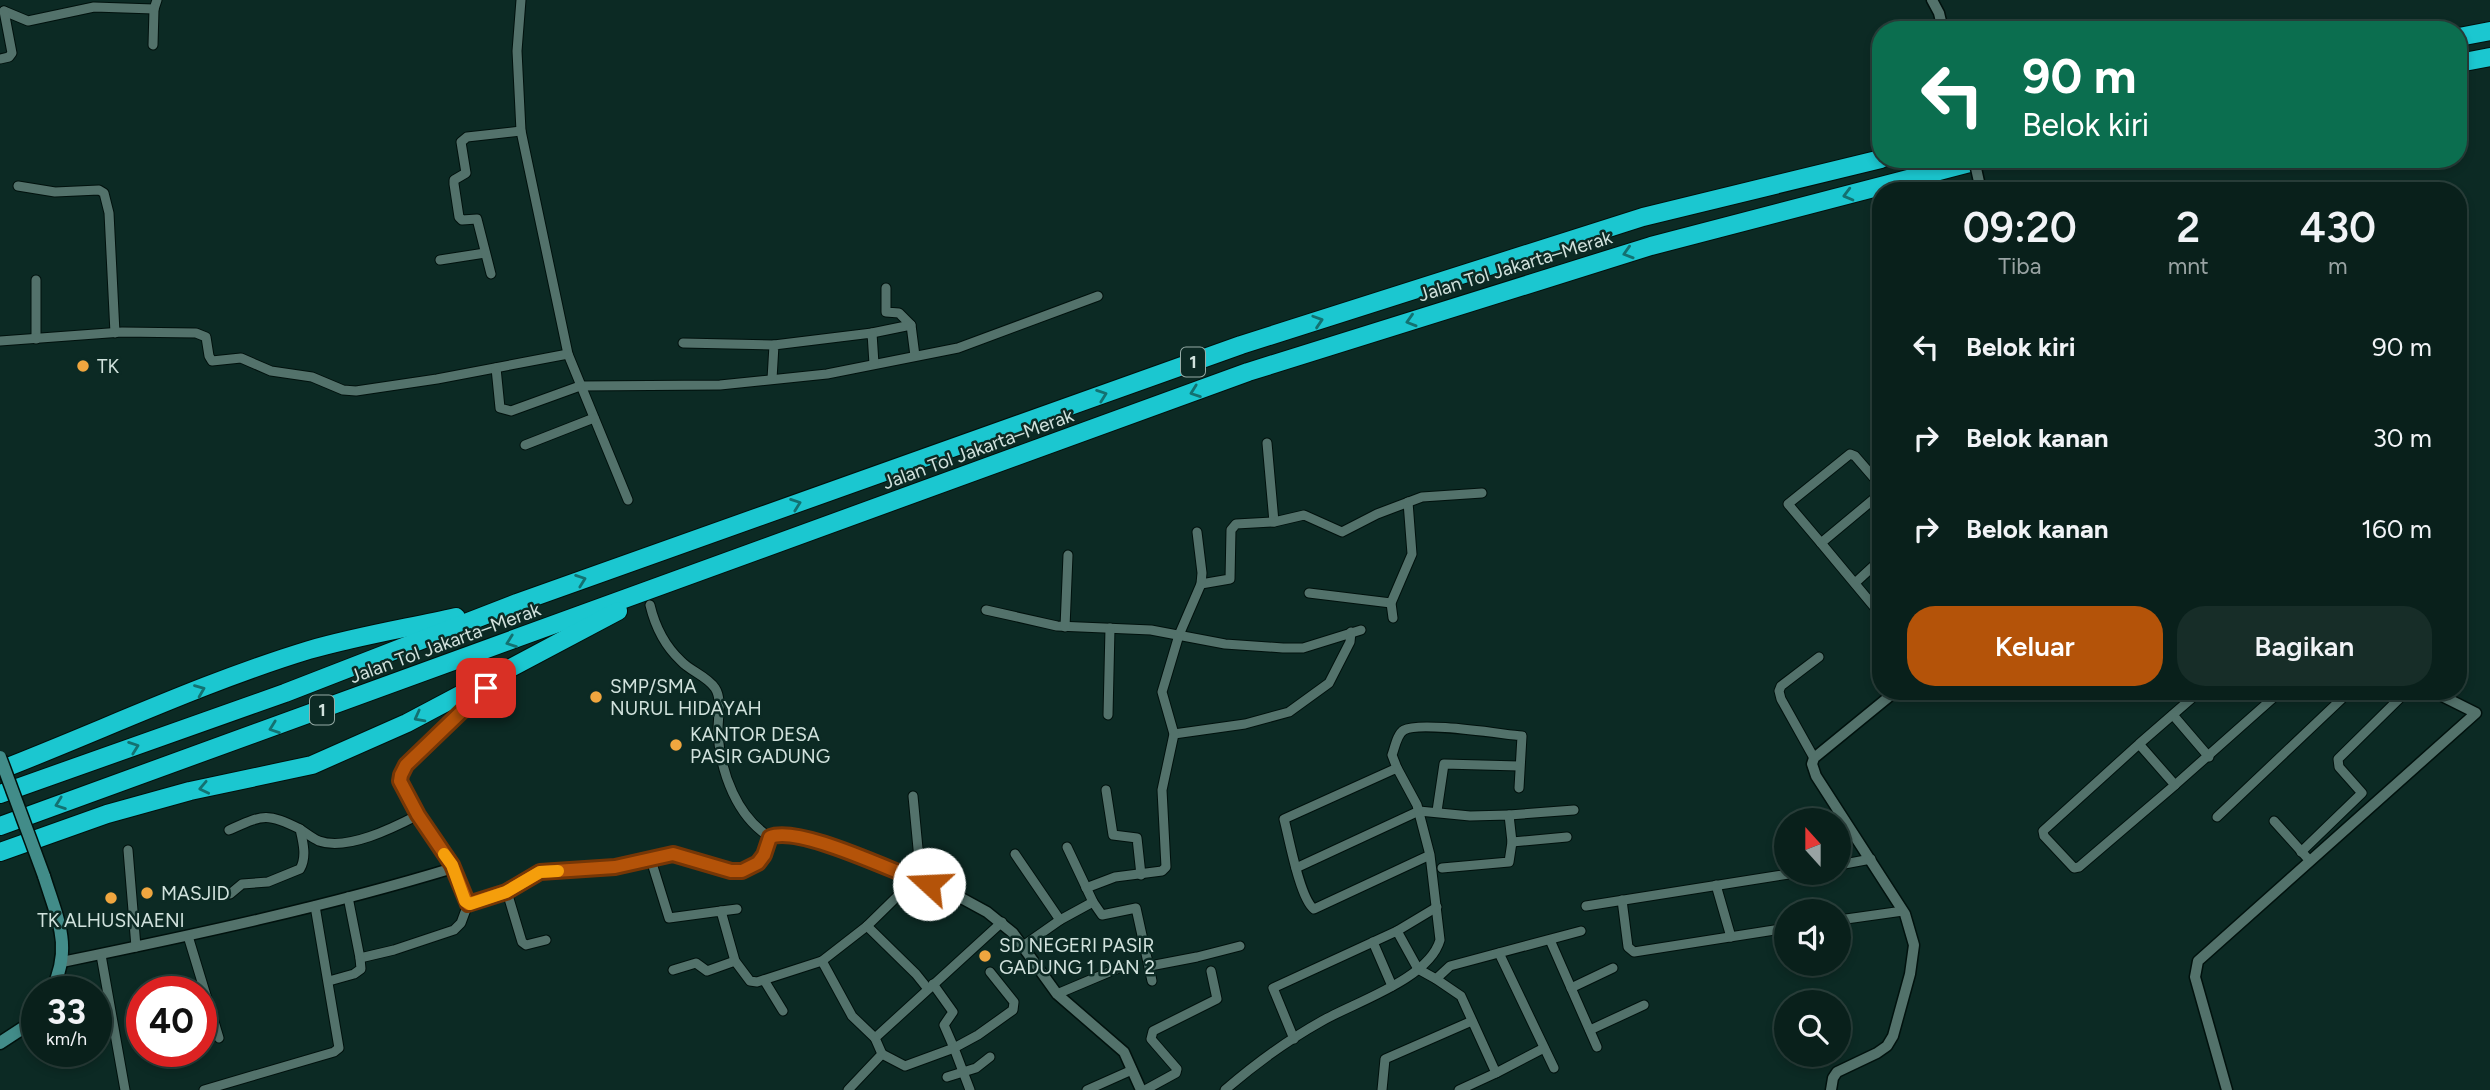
<!DOCTYPE html>
<html lang="id">
<meta charset="utf-8">
<style>
body{margin:0;font-family:Figtree,sans-serif;background:#172d28;color:#f1f3f6;height:100vh;display:flex;flex-direction:column;font-size:26px;white-space:nowrap}
*{box-sizing:border-box;margin:0}
p{font-size:23px;color:#99a3a3}
.icon{flex:none;width:38px;height:38px;fill:none;stroke:currentColor;stroke-width:2;stroke-linecap:round;stroke-linejoin:round}
.map{position:relative;flex:1;overflow:hidden}
.panel{position:absolute;left:1872px;top:182px;width:595px;height:518px;display:flex;flex-direction:column;background:#09201b;border-radius:28px;box-shadow:0 4px 10px #0003,0 0 0 2px #293e3a}
.panel>*{flex:none}
.banner{position:absolute;left:1872px;top:21px;width:595px;height:147px;border-radius:28px;box-shadow:0 4px 10px #0003,0 0 0 2px #293e3a;background:#0b6e4f;color:#fff;overflow:hidden}
.needle{width:46px;rotate:339deg}
.tools{position:absolute;left:1774px;top:808px;display:grid;gap:14px}
.tools a{display:grid;place-items:center;width:77px;height:77px;border-radius:50%;background:#09201b;box-shadow:0 4px 10px #0003,0 0 0 2px #293e3a;font-size:35px}
.speed{position:absolute;left:21px;top:976px;display:flex;gap:14px;font-size:35px;font-weight:700;text-align:center}
.speed>*{display:grid;place-content:center;width:91px;height:91px;border-radius:50%;background:#09201b;box-shadow:0 4px 10px #0003,0 0 0 2px #293e3a;line-height:1}
.speed small{font-size:18px;font-weight:400}
.speed .limit{border:10px solid #d22;background:#fff;color:#111}
.pin{position:absolute;display:grid;place-items:center;width:60px;height:60px;color:#fff;margin:-30px;border-radius:14px;box-shadow:0 4px 10px #0006}
.me{position:absolute;width:77px;margin:-38px;rotate:290deg;stroke-linejoin:round;filter:drop-shadow(0 0 5px #0008)}
.turn{display:flex;align-items:center;gap:24px;height:147px;padding:0 35px;font-size:32px}
.turn .icon{width:91px;height:91px;stroke-width:2.5}
.turn b{display:block;font-size:49px;line-height:60px}
.eta{display:flex;justify-content:space-evenly;align-items:center;height:119px;text-align:center}
.eta b{font-size:42px;font-weight:600;line-height:49px}
.cta{display:flex;gap:14px;margin-top:auto;padding:14px 35px}
.cta a{flex:1;height:80px;border-radius:28px;background:#b45309;color:#fff;font-size:28px;font-weight:600;line-height:80px;text-align:center}
.cta a+a{background:#172d28;color:#f1f3f6}
ul{padding:0;list-style:none}
li{display:flex;align-items:center;gap:21px;height:91px;padding:0 35px}
li div{flex:1}
li b{display:block;font-size:26px}
li em{font-style:normal}
.map>svg:first-child{display:block}
.lines{fill:none;stroke-linecap:round;stroke-linejoin:round}
.minor-casing{stroke:#00110d;stroke-width:11}
.tertiary-casing{stroke:#00110d;stroke-width:13}
.secondary-casing{stroke:#00110d;stroke-width:15}
.motorway-casing{stroke:#00110d;stroke-width:20}
.minor{stroke:#53726b;stroke-width:9}
.tertiary{stroke:#53726b;stroke-width:10}
.secondary{stroke:#428c89;stroke-width:12}
.motorway{stroke:#1bc7d0;stroke-width:18}
.tertiary-bridge-casing{stroke:#00110d;stroke-width:13;stroke-linecap:butt}
.secondary-bridge-casing{stroke:#00110d;stroke-width:15;stroke-linecap:butt}
.tertiary-bridge{stroke:#53726b;stroke-width:10}
.secondary-bridge{stroke:#428c89;stroke-width:12}
.oneway{stroke:#137171}
.route-casing{stroke:#753606;stroke-width:18}
.route{stroke:#b45309;stroke-width:12}
.slow{stroke:#f59e0b;stroke-width:12}
.poi-dot{fill:#f0a63f;stroke:#0c2a24;stroke-width:2.5}
.labels{text-anchor:middle;dominant-baseline:central;stroke-width:5;stroke-linejoin:round;paint-order:stroke}
.shield{fill:#0c2a24;stroke:#96aba6;stroke-width:2}
.shield-label{font-size:18px;font-weight:bold;fill:#d1e2dd}
.street-label{font-size:19px;fill:#d1e2dd;stroke:#0c2a24}
.poi-label{font-size:19px;fill:#d1e2dd;stroke:#0c2a24;text-anchor:start}
</style>
<div class="map">
<svg width="2490" height="1090" viewBox="0 0 2490 1090">
<rect width="100%" height="100%" fill="#0c2a24"/>
<g class="lines">
<defs>
<g id="minor">
<path d="M521 0 517 51 521 131 568 354 628 500"/>
<path d="M4 11 28 21 94 7 154 9 157 0"/>
<path d="M153 45 154 9"/>
<path d="M0 59 9 57 12 53 4 11"/>
<path d="M18 186 55 192 99 190 104 193 109 213 115 333"/>
<path d="M440 260 485 253"/>
<path d="M491 274 477 219 462 220 459 217 454 184V180L466 173 461 142 467 137 521 131"/>
<path d="M36 280V339"/>
<path d="M886 288V312L899 313 911 325"/>
<path d="M872 333 911 325 915 356"/>
<path d="M0 341 122 332 196 333 206 337 209 356 212 361 241 358 271 371 312 377 343 390 356 391 437 379 568 354"/>
<path d="M683 343 774 345"/>
<path d="M496 368 500 408 511 411 580 386 720 385 827 374 958 348 1098 296"/>
<path d="M772 379 774 345 872 333 874 364"/>
<path d="M1267 443 1274 522"/>
<path d="M525 445 594 418"/>
<path d="M1881 486 1855 456 1850 454 1788 504 1821 543 1881 493"/>
<path d="M1821 543 1881 615"/>
<path d="M1855 583 1881 559"/>
<path d="M1201 584 1230 579 1231 530 1236 524 1274 522 1304 515 1342 532 1377 514 1422 497 1482 493"/>
<path d="M1309 593 1391 603"/>
<path d="M650 605C655 626 665 646 681 661 690 671 707 676 715 688 723 700 717 721 718 735 721 773 737 817 770 837"/>
<path d="M986 610 1057 626 1151 630 1225 644 1283 648H1303L1361 630"/>
<path d="M1393 618 1391 603 1412 554 1408 502"/>
<path d="M1065 627 1068 555"/>
<path d="M1108 715 1110 628"/>
<path d="M2173 715 2209 757"/>
<path d="M1174 734 1245 724 1289 712 1329 683 1350 642 1351 632"/>
<path d="M2139 744 2043 831 2044 836 2074 868 2079 867 2175 785 2139 744 2200 691"/>
<path d="M1814 758 1781 699 1779 691 1781 686 1819 657"/>
<path d="M1397 768 1392 755C1395 747 1397 734 1404 730 1420 721 1500 734 1522 736L1519 788"/>
<path d="M2175 785 2281 691"/>
<path d="M1106 790 1113 835 1137 838 1141 875"/>
<path d="M1437 811 1444 764 1519 766"/>
<path d="M1509 815 1574 810"/>
<path d="M2217 817 2350 691"/>
<path d="M2274 821 2310 861"/>
<path d="M300 829C306 833 312 838 319 841 347 851 393 828 418 815"/>
<path d="M229 830C263 815 266 812 300 829 303 842 307 857 300 869L268 882 242 884 230 894"/>
<path d="M1512 842 1567 837"/>
<path d="M1067 847 1093 902 1102 915 1136 908 1152 981"/>
<path d="M128 850 136 947"/>
<path d="M2301 852 2362 793 2339 767 2338 759 2407 691"/>
<path d="M1015 854 1060 920"/>
<path d="M651 860 669 918 721 911 735 961 750 981 757 982 822 961 867 926 915 879 919 859 913 796"/>
<path d="M1839 865 1871 859"/>
<path d="M453 868 418 815 400 781 401 775 406 765 484 689"/>
<path d="M1296 868 1419 811 1470 816 1509 815 1512 842 1509 862 1442 868"/>
<path d="M1716 885 1731 937"/>
<path d="M1086 888 1115 877 1162 871 1166 867 1162 790 1174 734 1162 692 1179 635 1201 584 1202 573 1197 532"/>
<path d="M507 892 522 942 526 945 546 940"/>
<path d="M1622 900 1628 947 1634 952 1787 928"/>
<path d="M1586 906 1795 873"/>
<path d="M721 911 737 909"/>
<path d="M1839 920 1903 911"/>
<path d="M867 926 916 974 928 989"/>
<path d="M1397 931 1437 907"/>
<path d="M188 936 219 1038"/>
<path d="M1550 940 1597 1047"/>
<path d="M1373 942 1392 986"/>
<path d="M1023 946 1060 920 1093 902"/>
<path d="M1499 953 1554 1068"/>
<path d="M101 955 125 1090"/>
<path d="M360 958 394 950 454 930 461 923 468 904"/>
<path d="M822 961 852 1016 875 1038"/>
<path d="M1150 966 1197 957 1240 946"/>
<path d="M673 970 696 963 707 971 735 961"/>
<path d="M1436 979 1450 966 1581 931"/>
<path d="M764 980 783 1011"/>
<path d="M329 981 354 974 361 969 360 958 348 897"/>
<path d="M1571 988 1613 968"/>
<path d="M1057 994 1121 967"/>
<path d="M1590 1030 1644 1005"/>
<path d="M1294 1039 1273 988 1397 931 1418 969 1436 979 1461 996 1496 1073"/>
<path d="M882 1054 905 1066 954 1048 944 1025 953 1012 933 984"/>
<path d="M947 1077 976 1068 990 1057"/>
<path d="M204 1090 334 1052 339 1048 315 906"/>
<path d="M848 1090 882 1054 875 1038 1002 922"/>
<path d="M970 1090 954 1048 978 1035 1013 1010 1014 1002 990 972"/>
<path d="M1087 1090 1132 1070"/>
<path d="M1145 1090 1176 1073 1177 1069 1151 1039 1153 1031 1217 999 1211 971"/>
<path d="M1225 1090C1255 1064 1288 1040 1322 1021 1355 1002 1429 979 1440 940L1430 855 1417 805 1397 768 1284 819C1289 838 1300 899 1314 909L1430 855"/>
<path d="M1382 1090 1385 1059 1472 1021"/>
<path d="M1459 1090 1496 1073 1544 1048"/>
</g>
<g id="tertiary">
<path d="M1932 0 1939 13 1943 30"/>
<path d="M62 962C193 935 325 907 453 868L465 902 470 904 507 892 540 872 615 867 673 854 731 871H742L758 863 764 855 770 837 784 835 817 842 943 888 987 912 1013 933 1057 994 1124 1052 1141 1090"/>
<path d="M1831 1090 1833 1078 1837 1072 1877 1053 1887 1046 1893 1036 1910 974 1914 945 1905 914 1816 776 1812 764 1814 758 1896 691"/>
<path d="M2227 1090 2195 977 2198 961 2476 713 2432 691"/>
</g>
<g id="secondary">
<path d="M44 876C58 921 73 947 51 992"/>
<path d="M0 1043 29 1024 37 1015"/>
</g>
<g id="motorway">
<path d="M2459 37 2490 31"/>
<path d="M2459 63 2490 57"/>
<path d="M0 770C103 730 204 682 309 650 357 636 407 628 456 617"/>
<path d="M0 794 285 693 517 603 1241 345 1643 217 1881 159"/>
<path d="M0 826 1248 372 1651 246 1985 159"/>
<path d="M0 852 107 814 190 791 312 765 407 723 618 611"/>
</g>
</defs>
<use href="#minor" class="minor-casing"/>
<use href="#tertiary" class="tertiary-casing"/>
<use href="#secondary" class="secondary-casing"/>
<use href="#motorway" class="motorway-casing"/>
<use href="#minor" class="minor"/>
<use href="#tertiary" class="tertiary"/>
<use href="#secondary" class="secondary"/>
<use href="#motorway" class="motorway"/>
<defs>
<path id="tertiary-bridge" d="M1974 159 1981 191"/>
<path id="secondary-bridge" d="M0 757 44 876"/>
</defs>
<use href="#tertiary-bridge" class="tertiary-bridge-casing"/>
<use href="#secondary-bridge" class="secondary-bridge-casing"/>
<use href="#tertiary-bridge" class="tertiary-bridge"/>
<use href="#secondary-bridge" class="secondary-bridge"/>
</g>
<defs><path id="oneway-chevron" d="M-2-3.5L2.5 0L-2 3.5" fill="none" stroke-width="1.6" stroke-linecap="round" stroke-linejoin="round" transform="scale(1.75)"/></defs>
<g class="oneway">
<use href="#oneway-chevron" transform="translate(1848 195) rotate(165)"/>
<use href="#oneway-chevron" transform="translate(1628 253) rotate(163)"/>
<use href="#oneway-chevron" transform="translate(1318 321) rotate(-18)"/>
<use href="#oneway-chevron" transform="translate(1411 321) rotate(163)"/>
<use href="#oneway-chevron" transform="translate(1195 392) rotate(160)"/>
<use href="#oneway-chevron" transform="translate(1102 395) rotate(-20)"/>
<use href="#oneway-chevron" transform="translate(796 504) rotate(-20)"/>
<use href="#oneway-chevron" transform="translate(581 580) rotate(-20)"/>
<use href="#oneway-chevron" transform="translate(511 642) rotate(160)"/>
<use href="#oneway-chevron" transform="translate(200 690) rotate(-22)"/>
<use href="#oneway-chevron" transform="translate(419 717) rotate(152)"/>
<use href="#oneway-chevron" transform="translate(274 728) rotate(160)"/>
<use href="#oneway-chevron" transform="translate(134 747) rotate(-20)"/>
<use href="#oneway-chevron" transform="translate(204 788) rotate(168)"/>
<use href="#oneway-chevron" transform="translate(60 804) rotate(160)"/>
</g>
<g class="lines">
<defs>
<path id="route" d="M486 688 406 765 401 775 400 781 418 815 452 865 468 904 506 892 540 872 615 867 673 854 731 871H742L758 863 764 855 770 837C800 825 895 873 929 884"/>
</defs>
<use href="#route" class="route-casing"/>
<use href="#route" class="route"/>
<path class="slow" d="M444 854 452 865 465 901 470 904 506 892 540 872 558 871"/>
</g>
<g class="poi-dot">
<circle cx="83" cy="366" r="7"/>
<circle cx="596" cy="697" r="7"/>
<circle cx="676" cy="745" r="7"/>
<circle cx="147" cy="893" r="7"/>
<circle cx="111" cy="898" r="7"/>
<circle cx="985" cy="956" r="7"/>
</g>
<g class="labels">
<g class="shield">
<rect x="1181" y="347.5" width="24" height="29" rx="5"/>
<rect x="310" y="695.5" width="24" height="29" rx="5"/>
</g>
<g class="shield-label">
<text x="1193" y="362">1</text>
<text x="322" y="710">1</text>
</g>
<g class="street-label">
<text transform="translate(1515 266) rotate(-17)">Jalan Tol Jakarta–Merak</text>
<text transform="translate(978 449) rotate(-20)">Jalan Tol Jakarta–Merak</text>
<text transform="translate(445 643) rotate(-20)">Jalan Tol Jakarta–Merak</text>
</g>
<g class="poi-label">
<text x="97" y="366">TK</text>
<text x="610" y="686">SMP/SMA<tspan x="610" dy="22">NURUL HIDAYAH</tspan></text>
<text x="690" y="734">KANTOR DESA<tspan x="690" dy="22">PASIR GADUNG</tspan></text>
<text x="161" y="893">MASJID</text>
<text x="111" y="920" text-anchor="middle">TK ALHUSNAENI</text>
<text x="999" y="945">SD NEGERI PASIR<tspan x="999" dy="22">GADUNG 1 DAN 2</tspan></text>
</g>
</g>
</svg>
<div class="tools">
<a><svg class="needle" viewBox="-14 -14 28 28"><path d="M0-13l5 13h-10z" fill="#e53935"/><path d="M0 13l5-13h-10z" fill="#99a3a3"/></svg></a>
<a><svg class="icon" aria-label="sound" viewBox="0 0 24 24"><path d="M4 9h4l5-4v14l-5-4H4zM17 9q2 3 0 6"/></svg></a>
<a><svg class="icon" aria-label="search" viewBox="0 0 24 24"><circle cx="10" cy="10" r="6"/><path d="M15 15l6 6"/></svg></a>
</div>
<div class="speed"><div>33<small>km/h</small></div><div class="limit">40</div></div>
<div class="pin" style="left:486px;top:688px;background:#d93025"><svg class="icon" aria-label="arrive" viewBox="0 0 24 24"><path d="M6 21V4h12l-3 4 3 4H6"/></svg></div>
<svg class="me" style="left:929px;top:884px" viewBox="-20 -20 40 40"><circle r="19" fill="#fff"/><path d="M0-13L10 11 0 6-10 11z" fill="#b45309"/></svg>
<div class="banner">
<div class="turn"><svg class="icon" aria-label="left" viewBox="0 0 24 24"><path d="M17 20v-9H6M10 6l-5 5 5 5"/></svg><div><b>90 m</b>Belok kiri</div></div>
</div>
<section class="panel">
<div class="eta">
<div><b>09:20</b><p>Tiba</p></div>
<div><b>2</b><p>mnt</p></div>
<div><b>430</b><p>m</p></div>
</div>
<ul>
<li><svg class="icon" aria-label="left" viewBox="0 0 24 24"><path d="M17 20v-9H6M10 6l-5 5 5 5"/></svg><div><b>Belok kiri</b></div><em>90 m</em></li>
<li><svg class="icon" aria-label="right" viewBox="0 0 24 24"><path d="M7 20v-9h11M14 6l5 5-5 5"/></svg><div><b>Belok kanan</b></div><em>30 m</em></li>
<li><svg class="icon" aria-label="right" viewBox="0 0 24 24"><path d="M7 20v-9h11M14 6l5 5-5 5"/></svg><div><b>Belok kanan</b></div><em>160 m</em></li>
</ul>
<div class="cta"><a>Keluar</a><a>Bagikan</a></div>
</section>
</div>
